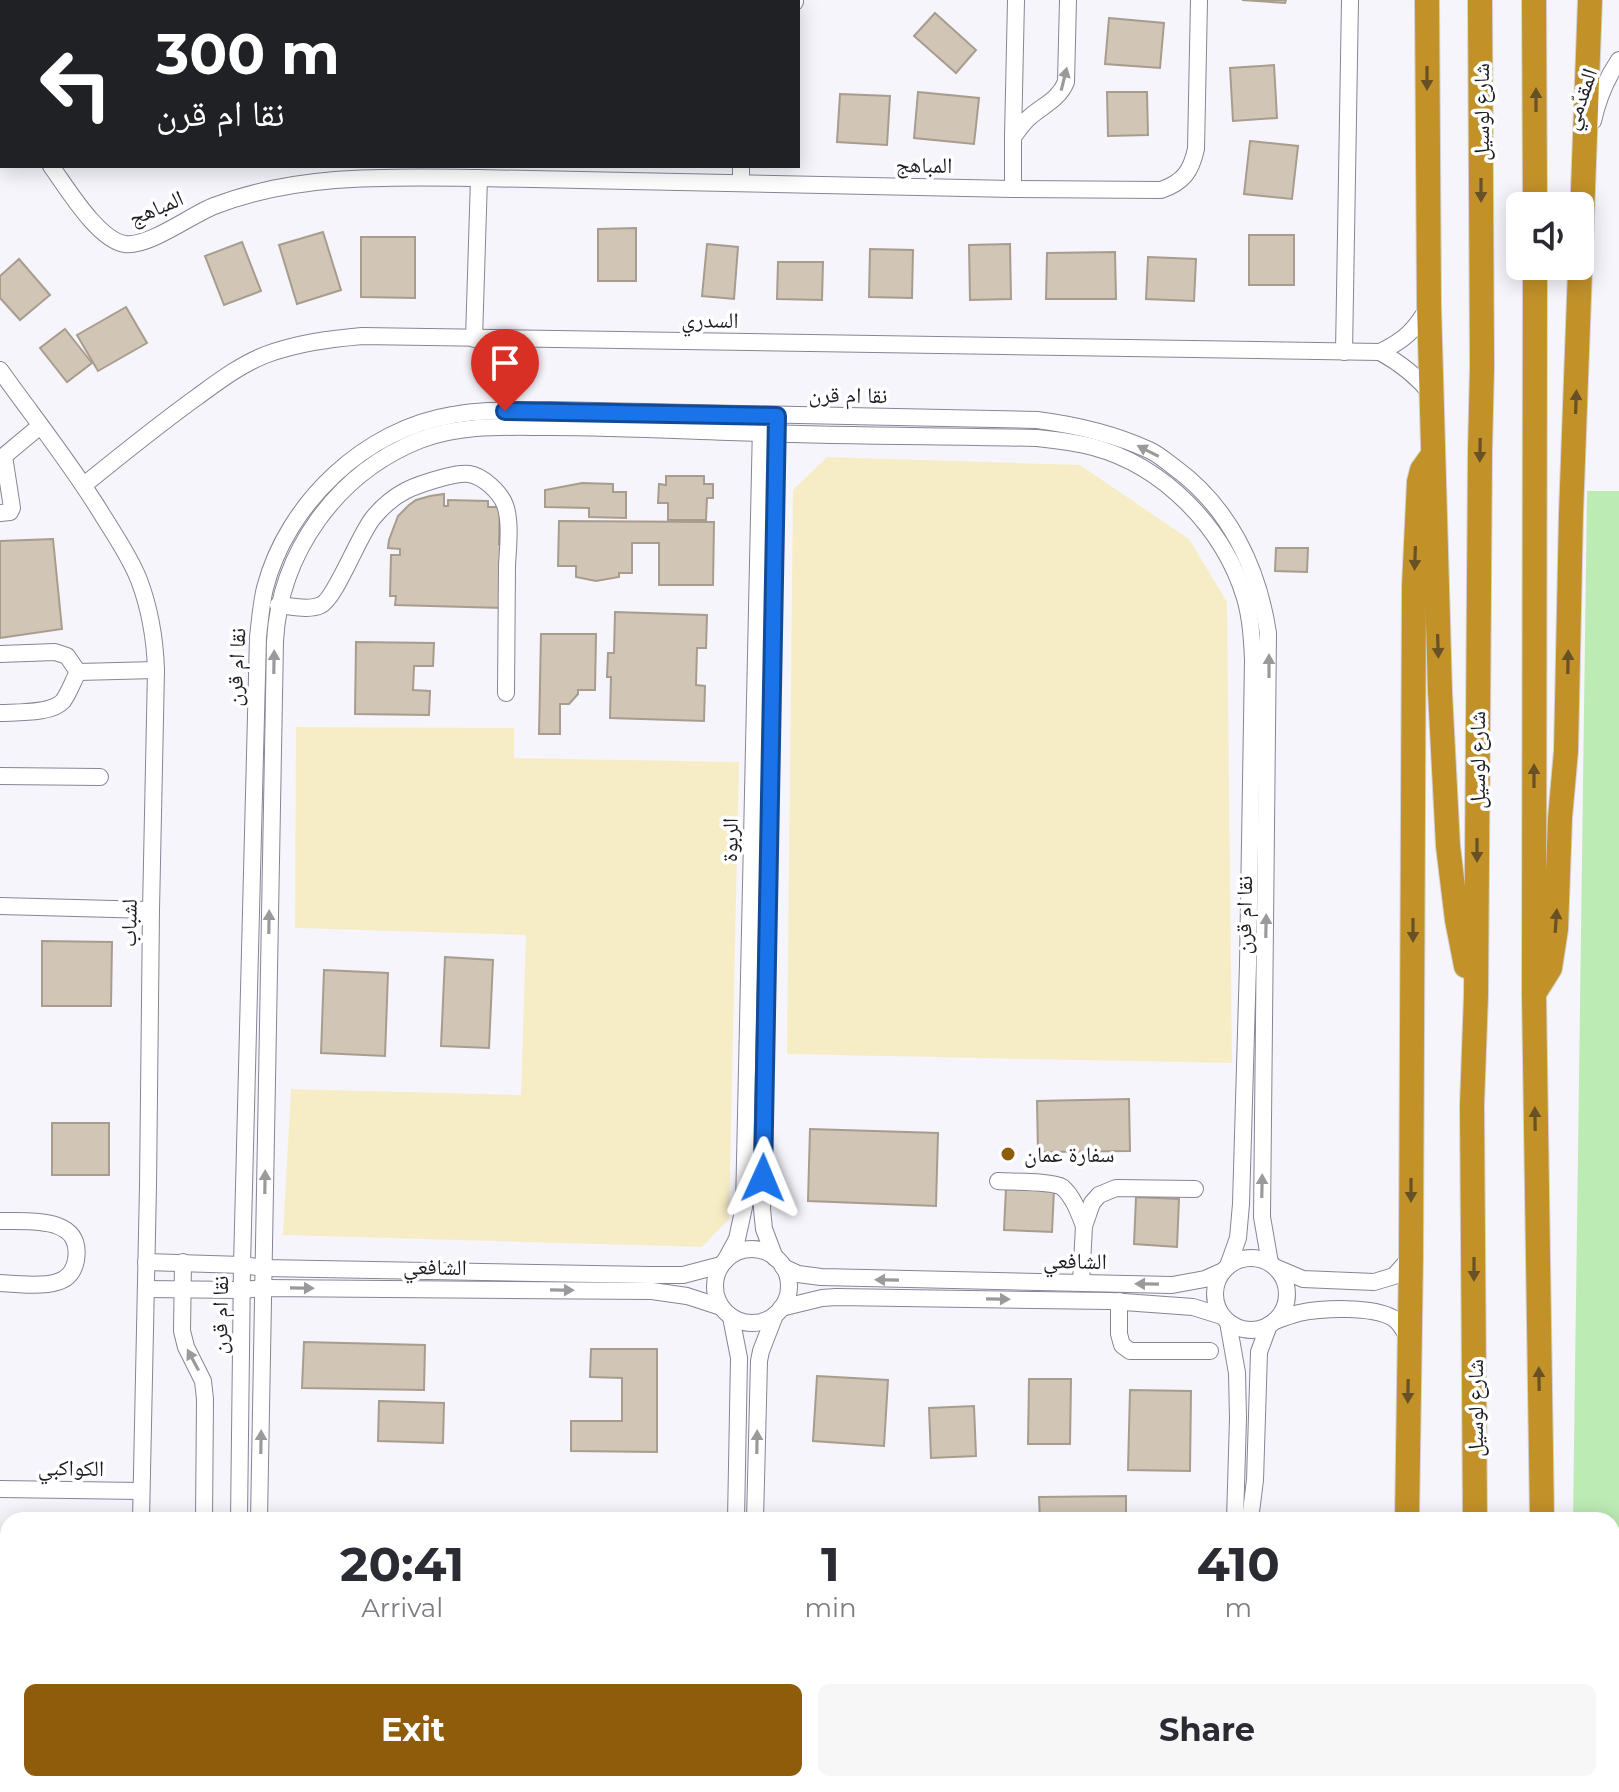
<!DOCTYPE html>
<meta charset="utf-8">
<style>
body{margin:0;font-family:Montserrat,"Noto Naskh Arabic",sans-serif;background:#f7f7f7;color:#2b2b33;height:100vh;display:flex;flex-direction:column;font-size:30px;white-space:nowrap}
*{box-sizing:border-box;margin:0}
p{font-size:26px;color:#7c7c81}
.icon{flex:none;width:44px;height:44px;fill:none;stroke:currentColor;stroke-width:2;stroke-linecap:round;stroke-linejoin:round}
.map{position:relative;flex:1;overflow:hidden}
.drawer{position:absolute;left:0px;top:1512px;width:1620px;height:280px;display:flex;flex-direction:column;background:#fff;border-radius:24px 24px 0 0;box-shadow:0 4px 20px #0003}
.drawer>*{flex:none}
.banner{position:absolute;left:0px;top:0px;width:800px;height:168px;box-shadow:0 4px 20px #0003;background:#202124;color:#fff;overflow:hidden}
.buttons{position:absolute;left:1506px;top:192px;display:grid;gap:16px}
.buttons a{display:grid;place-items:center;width:88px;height:88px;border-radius:12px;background:#fff;box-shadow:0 4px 20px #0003;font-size:40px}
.pin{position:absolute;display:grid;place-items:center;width:68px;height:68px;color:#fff;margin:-82px -34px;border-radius:50% 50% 50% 0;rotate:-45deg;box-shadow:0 0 8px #0007}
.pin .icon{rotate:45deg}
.me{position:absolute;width:88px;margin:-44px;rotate:1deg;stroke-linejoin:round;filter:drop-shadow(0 0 6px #0008)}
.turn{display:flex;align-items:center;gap:28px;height:168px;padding:0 24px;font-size:36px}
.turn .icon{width:104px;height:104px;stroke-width:2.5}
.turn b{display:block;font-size:56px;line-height:68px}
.eta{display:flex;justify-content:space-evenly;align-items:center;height:136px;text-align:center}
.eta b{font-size:48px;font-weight:700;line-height:56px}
.button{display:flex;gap:16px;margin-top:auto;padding:16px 24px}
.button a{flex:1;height:92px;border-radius:12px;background:#8f5c0c;color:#fff;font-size:32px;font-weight:700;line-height:92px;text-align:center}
.button a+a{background:#f7f7f7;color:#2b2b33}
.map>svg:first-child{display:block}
.green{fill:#bdebb4}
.sand{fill:#f6edc7}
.building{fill:#d1c5b6;stroke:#a89c8e;stroke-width:2}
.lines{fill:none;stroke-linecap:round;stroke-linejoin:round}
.minor-casing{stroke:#878595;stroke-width:18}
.highway-casing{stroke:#d2d2d3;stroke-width:26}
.minor{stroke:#fff;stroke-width:16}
.highway{stroke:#c29128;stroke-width:24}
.oneway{fill:#685126}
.oneway2{fill:#9a999c}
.route-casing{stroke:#114b97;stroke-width:20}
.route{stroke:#1a73e8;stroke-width:14}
.poi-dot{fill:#8f5c0c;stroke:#fff;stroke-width:3}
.labels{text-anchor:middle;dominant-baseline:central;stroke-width:7;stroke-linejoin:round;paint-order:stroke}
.street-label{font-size:22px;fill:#1e1d24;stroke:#fff}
.poi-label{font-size:22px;fill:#1e1d24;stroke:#fff;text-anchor:start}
</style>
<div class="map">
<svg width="1619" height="1792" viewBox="0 0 1619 1792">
<rect width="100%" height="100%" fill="#f6f5fc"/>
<path class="green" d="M1587 491H1619V1792H1583V1784H1612V1520H1573Z"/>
<g class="sand">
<path d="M827 457 1080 465 1189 539 1227 602 1232 1063 787 1054 793 490Z"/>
<path d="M296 727 514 728V758L739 762 729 1219 702 1247 283 1235 291 1089 521 1095 526 935 295 928Z"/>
<path d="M773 1784H1146L1147 1792H773Z"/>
</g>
<g class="building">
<path d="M50 0H126L127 2H51Z"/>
<path d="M657 0H694V2H658Z"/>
<path d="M1242 0H1286L1285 3Z"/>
<path d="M935 13 976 50 956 73 914 36Z"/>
<path d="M1109 18 1164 23 1160 68 1105 64Z"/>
<path d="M1274 65 1277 118 1233 121 1230 68Z"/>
<path d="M918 92 979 98 974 144 914 138Z"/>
<path d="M1107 92H1147L1148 135 1108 136Z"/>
<path d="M840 94 890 96 887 145 837 142Z"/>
<path d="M1250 141 1298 146 1292 199 1244 194Z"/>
<path d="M636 228V281H598V229Z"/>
<path d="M323 232 341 290 297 304 279 245Z"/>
<rect x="1249" y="235" width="45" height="50"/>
<path d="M361 237H415V298L361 297Z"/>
<path d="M242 242 261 291 224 305 205 256Z"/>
<path d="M707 244 738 247 734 299 702 296Z"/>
<path d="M1010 244 1011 299 970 300 969 245Z"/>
<path d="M870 249 913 250 912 298 869 297Z"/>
<path d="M1115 252 1116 299H1046L1047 253Z"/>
<path d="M1148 257 1196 259 1194 301 1146 299Z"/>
<path d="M19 259 50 295 20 320 0 298V276Z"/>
<path d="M778 262H823L822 300 777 299Z"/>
<path d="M126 307 147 343 98 371 77 335Z"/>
<path d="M65 329 92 363 67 382 40 348Z"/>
<path d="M666 476H704V484H713V498H707L706 520H668V503H658L659 484 666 485Z"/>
<path d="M582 483 613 484V492H626V518L589 517V508L545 507V490Z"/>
<path d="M444 494V506H448V500L488 501V507H500L499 544H503L502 608 395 605 396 596H390L391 555H400V549L388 548 389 540 398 516 409 505 416 500 430 496Z"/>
<path d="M559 521 714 522 713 585H659V543H632V573H619V577L596 581 576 577V566H558Z"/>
<path d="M53 539 62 629 0 638V541Z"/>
<path d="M1276 548H1308L1307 572 1275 571Z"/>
<path d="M615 612 707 615 706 648H697L696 685 705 686 704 721 610 718 611 677H607L608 653H614Z"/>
<path d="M541 634H596L595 690H578V694L569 704H560V734H539Z"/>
<path d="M356 642 434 643 433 666H414L413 690 430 691 429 715 355 714Z"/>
<path d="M42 941 112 942 111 1006H42Z"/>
<path d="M445 957 493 960 489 1048 441 1046Z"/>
<path d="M324 970 388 973 385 1056 321 1053Z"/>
<path d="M1129 1099 1130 1151 1038 1152 1037 1101Z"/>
<rect x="52" y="1123" width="57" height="52"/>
<path d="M810 1129 938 1133 936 1206 808 1201Z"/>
<path d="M1006 1188 1054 1190 1052 1232 1004 1230Z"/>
<path d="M1136 1197 1179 1199 1177 1247 1134 1244Z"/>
<path d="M304 1342 425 1345 424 1390 302 1388Z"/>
<path d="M591 1349H657V1452L571 1451V1421H622V1378L590 1377Z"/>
<path d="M817 1376 888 1380 884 1446 813 1441Z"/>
<path d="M1029 1379H1071L1070 1444H1028Z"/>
<path d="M1130 1390 1191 1391 1190 1471 1128 1470Z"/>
<path d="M379 1401 444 1403 443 1443 378 1441Z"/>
<path d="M974 1406 976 1456 931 1458 929 1408Z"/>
<path d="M1126 1496V1520H1040L1039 1497Z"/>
<rect x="0" y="1566" width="8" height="206"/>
</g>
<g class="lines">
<defs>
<g id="minor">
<path d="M1016 0 1013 137C1019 130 1023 122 1031 116 1044 105 1059 99 1066 82L1068 0"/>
<path d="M408 2V0"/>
<path d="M743 2V0"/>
<path d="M795 2V0"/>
<path d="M0 98 2 100"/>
<path d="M1593 121C1598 99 1606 79 1619 60"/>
<path d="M51 166C67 188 98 240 125 244 149 247 191 215 214 206 299 173 390 177 479 178L1013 189 1161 190C1184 182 1191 171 1196 149L1199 0"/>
<path d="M741 183V166"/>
<path d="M1013 189V137"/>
<path d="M474 339 479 178"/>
<path d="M1344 352 1350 0"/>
<path d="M1380 352C1400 363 1417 376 1431 394"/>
<path d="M0 370C35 419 72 465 103 516 116 537 130 557 139 580 150 609 155 640 156 670L151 910 148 1186 141 1520"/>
<path d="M84 485C121 455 158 425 197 397 219 381 240 365 265 355 297 343 329 339 362 336L1380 352C1405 340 1415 330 1429 306"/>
<path d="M0 513 10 512 12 508 4 456 40 426"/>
<path d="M278 605C291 606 309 611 321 605 335 599 359 535 373 518 394 492 415 485 445 477 453 475 461 473 469 474 483 476 500 492 505 505 511 521 508 548 507 565 507 608 506 650 506 693"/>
<path d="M0 654 55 652 67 656 78 672"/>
<path d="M78 672 156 670"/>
<path d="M0 713C16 712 52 714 63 701 69 693 73 681 78 672"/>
<path d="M0 776 100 777"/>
<path d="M0 906 151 910"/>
<path d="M998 1181C1010 1182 1053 1181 1062 1187 1073 1196 1079 1213 1084 1226"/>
<path d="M0 1221C29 1222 83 1215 76 1260 74 1271 68 1279 57 1282 42 1287 16 1284 0 1283"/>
<circle cx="752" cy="1286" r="37"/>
<circle cx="1251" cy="1294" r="36"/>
<path d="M775 1258 764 1229 762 1209 776 422"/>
<path d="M725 1261 737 1239 744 1207 761 425"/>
<path d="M146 1262 242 1265 264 1268 650 1275H683L721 1265"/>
<path d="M183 1262 182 1331 186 1347 203 1381 205 1399 204 1520"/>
<path d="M783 1267 798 1274 821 1277 1172 1285 1205 1279 1223 1271"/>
<path d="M1277 1268 1303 1279 1374 1282 1394 1276 1411 1257"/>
<path d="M1081 1283 1084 1226 1092 1203 1099 1195 1116 1188 1195 1189"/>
<path d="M146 1289 242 1290 263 1288 652 1291 687 1296 721 1307"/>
<path d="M1119 1301V1334L1122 1345 1130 1351H1210"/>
<path d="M781 1308 822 1298 836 1297 1110 1301 1193 1307 1222 1316"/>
<path d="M731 1317 739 1358 736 1520"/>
<path d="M1275 1321C1283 1318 1291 1315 1299 1313 1323 1308 1372 1306 1393 1318 1401 1323 1404 1331 1408 1338"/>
<path d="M1228 1322 1237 1373 1238 1418 1235 1520"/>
<path d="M0 1489 141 1491"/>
<path d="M239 1520 242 1265 258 637C260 621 261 604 265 588 287 503 365 429 453 415 485 409 518 411 550 410L1037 420C1076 425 1112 433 1149 450 1158 454 1166 461 1174 467 1229 507 1258 567 1268 633L1262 1217 1270 1263"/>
<path d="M259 1520 275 641C280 552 337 473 420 440 462 424 507 427 551 427 620 427 689 431 758 433 851 436 944 436 1037 438 1056 440 1074 442 1093 447 1164 466 1224 528 1245 598 1251 619 1252 639 1253 660L1248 964 1241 1204 1238 1238 1228 1266"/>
<path d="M755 1520 759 1361 761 1351 775 1315"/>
<path d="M1250 1520 1255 1480 1259 1352 1269 1325"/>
<path d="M318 1784 324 1789 340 1792"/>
<path d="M135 1792V1784"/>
<path d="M198 1792 199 1784"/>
<path d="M237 1792V1784"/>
<path d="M254 1792 255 1784"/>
<path d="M694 1792V1784"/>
<path d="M732 1792V1784"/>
<path d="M750 1792V1784"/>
<path d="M1160 1792V1784"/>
<path d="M1175 1792V1784"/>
</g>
<g id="highway">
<path d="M1427 0 1429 305 1440 692 1448 846 1457 920 1466 966"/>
<path d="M1534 0 1535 206"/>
<path d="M1535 266 1534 994 1542 1520"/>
<path d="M1535 992 1550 968 1556 929 1560 818 1566 751 1571 514 1590 0"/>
<path d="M1407 1520 1411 1257 1414 586 1419 482 1422 470 1432 456"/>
<path d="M1475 1520 1472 1105 1476 995 1480 451 1482 367 1480 0"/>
<path d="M1482 1784V1792"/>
<path d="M1549 1784V1792"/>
<path d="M1404 1792V1784"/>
<path d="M1443 1792 1444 1784"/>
</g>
</defs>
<use href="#minor" class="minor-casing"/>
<use href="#highway" class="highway-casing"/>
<use href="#minor" class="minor"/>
<use href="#highway" class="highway"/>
</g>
<defs><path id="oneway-solid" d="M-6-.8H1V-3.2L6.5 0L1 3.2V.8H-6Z" transform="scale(2)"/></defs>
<g class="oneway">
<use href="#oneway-solid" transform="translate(1427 78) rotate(90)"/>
<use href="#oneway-solid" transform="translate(1536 100) rotate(-90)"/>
<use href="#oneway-solid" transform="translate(1481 190) rotate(90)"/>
<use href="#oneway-solid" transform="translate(1576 402) rotate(-88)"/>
<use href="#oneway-solid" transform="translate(1480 450) rotate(91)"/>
<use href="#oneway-solid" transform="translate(1415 558) rotate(92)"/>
<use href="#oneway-solid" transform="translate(1438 646) rotate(88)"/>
<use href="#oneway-solid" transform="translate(1568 662) rotate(-89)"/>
<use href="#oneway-solid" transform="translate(1534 776) rotate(-90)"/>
<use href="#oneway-solid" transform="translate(1477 850) rotate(90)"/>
<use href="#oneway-solid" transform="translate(1556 921) rotate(-86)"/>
<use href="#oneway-solid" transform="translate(1413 930) rotate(90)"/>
<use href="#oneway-solid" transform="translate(1535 1119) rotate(-91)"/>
<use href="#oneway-solid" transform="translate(1411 1190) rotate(90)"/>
<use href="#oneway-solid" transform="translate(1474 1269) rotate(90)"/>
<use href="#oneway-solid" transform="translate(1539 1379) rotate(-91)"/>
<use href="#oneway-solid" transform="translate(1408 1391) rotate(91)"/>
</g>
<g class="oneway2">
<use href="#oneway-solid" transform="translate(1064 79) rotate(-76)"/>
<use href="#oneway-solid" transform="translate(1148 451) rotate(-153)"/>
<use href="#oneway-solid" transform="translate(274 662) rotate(-89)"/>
<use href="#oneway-solid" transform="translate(1269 666) rotate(-90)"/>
<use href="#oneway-solid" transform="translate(269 922) rotate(-89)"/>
<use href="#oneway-solid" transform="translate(1266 926) rotate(-89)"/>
<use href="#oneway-solid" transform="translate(265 1182) rotate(-89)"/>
<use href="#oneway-solid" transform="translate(1262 1186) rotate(-89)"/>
<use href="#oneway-solid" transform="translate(887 1280) rotate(-179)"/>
<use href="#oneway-solid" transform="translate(1147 1284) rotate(-179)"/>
<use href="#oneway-solid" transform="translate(302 1288) rotate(1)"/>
<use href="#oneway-solid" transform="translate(562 1290) rotate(1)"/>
<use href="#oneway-solid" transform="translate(998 1299) rotate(1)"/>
<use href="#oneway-solid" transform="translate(193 1360) rotate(-118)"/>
<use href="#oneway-solid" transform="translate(261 1442) rotate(-89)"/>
<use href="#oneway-solid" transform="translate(757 1442) rotate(-89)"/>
</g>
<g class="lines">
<defs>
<path id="route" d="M505 411 777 416 763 1178"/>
</defs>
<use href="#route" class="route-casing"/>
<use href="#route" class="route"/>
</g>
<circle class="poi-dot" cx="1008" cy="1154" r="8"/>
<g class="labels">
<g class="street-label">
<text transform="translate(1580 99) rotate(-71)">المقدّمي</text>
<text transform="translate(1481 112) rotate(-90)">شارع لوسيل</text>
<text transform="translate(924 165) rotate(1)">المباهج</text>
<text transform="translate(156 208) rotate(-23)">المباهج</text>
<text transform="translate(710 320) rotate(1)">السدري</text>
<text transform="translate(848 395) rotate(1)">نقا ام قرن</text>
<text transform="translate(236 667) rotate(-87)">نقا ام قرن</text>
<text transform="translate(1477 760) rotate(-90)">شارع لوسيل</text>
<text transform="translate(730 840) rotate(-89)">الربوة</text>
<text transform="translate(1244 915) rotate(-89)">نقا ام قرن</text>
<text transform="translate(129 923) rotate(-89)">لشباب</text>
<text transform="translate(1075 1261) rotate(1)">الشافعي</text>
<text transform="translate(435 1267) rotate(1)">الشافعي</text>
<text transform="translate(220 1315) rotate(-89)">نقا ام قرن</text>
<text transform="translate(1475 1408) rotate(-90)">شارع لوسيل</text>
<text transform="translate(71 1468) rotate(1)">الكواكبي</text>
</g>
<g class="poi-label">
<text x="1024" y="1154">سفارة عمان</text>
</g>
</g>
</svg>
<div class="buttons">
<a><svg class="icon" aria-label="sound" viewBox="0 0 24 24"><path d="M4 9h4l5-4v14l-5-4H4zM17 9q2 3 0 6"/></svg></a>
</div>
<div class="pin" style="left:505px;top:411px;background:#d93025"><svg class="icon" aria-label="arrive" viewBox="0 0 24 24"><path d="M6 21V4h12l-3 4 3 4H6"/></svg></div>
<svg class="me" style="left:763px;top:1178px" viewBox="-20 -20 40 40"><path d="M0-17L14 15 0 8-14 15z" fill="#1a73e8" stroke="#fff" stroke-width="4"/></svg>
<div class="banner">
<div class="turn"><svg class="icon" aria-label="left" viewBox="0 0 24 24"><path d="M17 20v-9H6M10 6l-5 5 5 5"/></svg><div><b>300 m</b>نقا ام قرن</div></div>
</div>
<section class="drawer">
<div class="eta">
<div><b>20:41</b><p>Arrival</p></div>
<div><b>1</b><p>min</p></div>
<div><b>410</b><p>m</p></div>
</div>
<div class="button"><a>Exit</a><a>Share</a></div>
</section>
</div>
